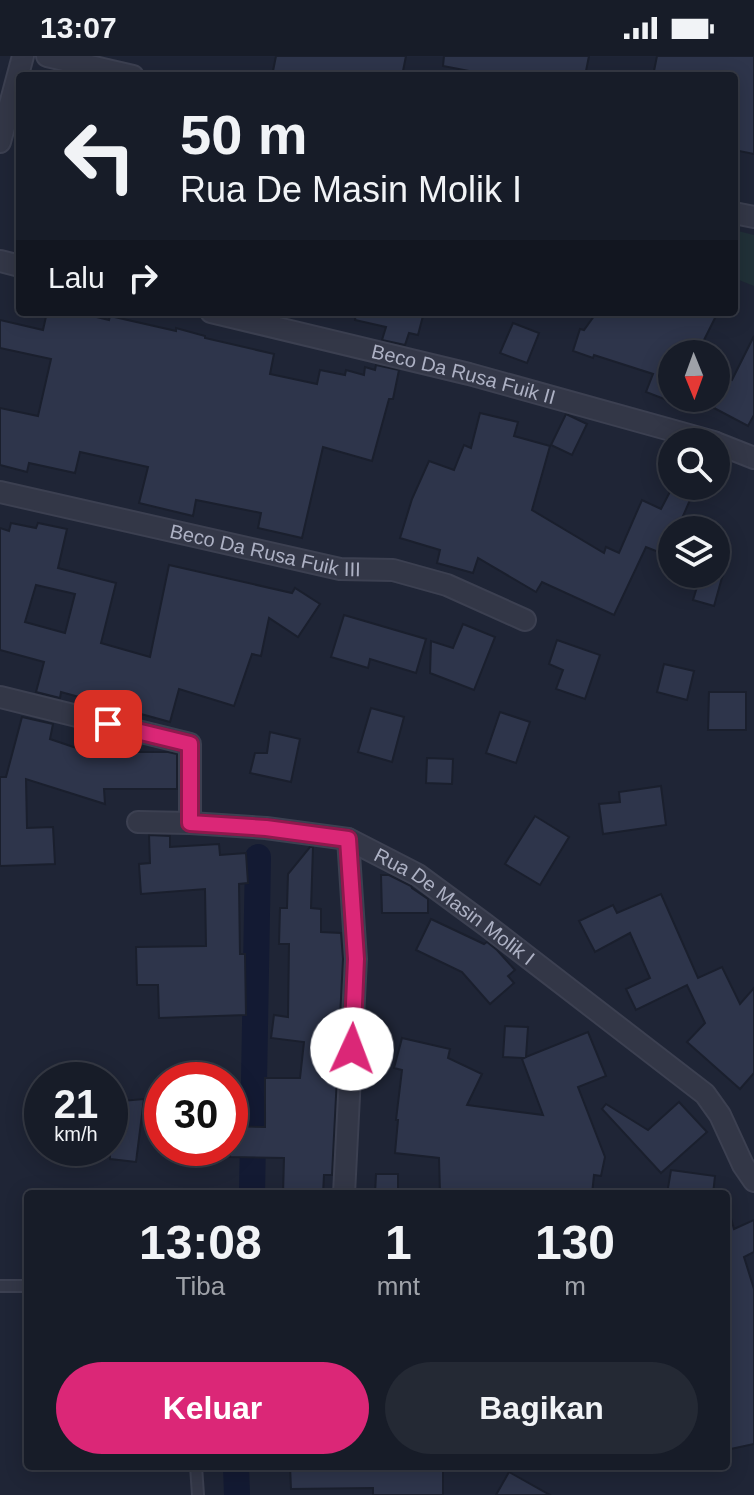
<!DOCTYPE html>
<html lang="id">
<style>
body{margin:0;font-family:Arial,sans-serif;background:#242934;color:#f1f3f6;height:100vh;display:flex;flex-direction:column;font-size:30px;white-space:nowrap}
*{box-sizing:border-box;margin:0}
p{font-size:26px;color:#9ea1a8}
.icon{flex:none;width:44px;height:44px;fill:none;stroke:currentColor;stroke-width:2;stroke-linecap:round;stroke-linejoin:round}
.map{position:relative;flex:1;overflow:hidden}
.drawer{position:absolute;left:24px;top:1134px;width:706px;height:280px;display:flex;flex-direction:column;background:#171c28;border-radius:8px;box-shadow:0 4px 20px #0003,0 0 0 2px #363a45}
.drawer>*{flex:none}
.guide{position:absolute;left:16px;top:16px;width:722px;height:244px;border-radius:8px;box-shadow:0 4px 20px #0003,0 0 0 2px #363a45;background:#171c28;color:#f1f3f6;overflow:hidden}
.needle{width:52px;rotate:179deg}
.fabs{position:absolute;left:658px;top:284px;display:grid;gap:16px}
.fabs a{display:grid;place-items:center;width:72px;height:72px;border-radius:50%;background:#171c28;box-shadow:0 4px 20px #0003,0 0 0 2px #363a45;font-size:40px}
.speed{position:absolute;left:24px;top:1006px;display:flex;gap:16px;font-size:40px;font-weight:700;text-align:center}
.speed>*{display:grid;place-content:center;width:104px;height:104px;border-radius:50%;background:#171c28;box-shadow:0 4px 20px #0003,0 0 0 2px #363a45;line-height:1}
.speed small{font-size:20px;font-weight:400}
.speed .limit{border:12px solid #d22;background:#fff;color:#111}
.pin{position:absolute;display:grid;place-items:center;width:68px;height:68px;color:#fff;margin:-34px;border-radius:16px;box-shadow:0 4px 12px #0006}
.me{position:absolute;width:88px;margin:-44px;rotate:2deg;stroke-linejoin:round;filter:drop-shadow(0 0 6px #0008)}
.turn{display:flex;align-items:center;gap:28px;height:168px;padding:0 32px;font-size:36px}
.turn .icon{width:104px;height:104px;stroke-width:2.5}
.turn b{display:block;font-size:56px;line-height:68px}
.then{display:flex;align-items:center;height:76px;padding:0 32px;background:#0003;gap:16px;font-size:30px}
.eta{display:flex;justify-content:space-evenly;align-items:center;height:136px;text-align:center}
.eta b{font-size:48px;font-weight:600;line-height:56px}
.primary-button{display:flex;gap:16px;margin-top:auto;padding:16px 32px}
.primary-button a{flex:1;height:92px;border-radius:48px;background:#db2777;color:#fff;font-size:32px;font-weight:600;line-height:92px;text-align:center}
.primary-button a+a{background:#242934;color:#f1f3f6}
.status{display:flex;justify-content:space-between;align-items:center;height:56px;padding:0 40px;background:#171c28;direction:ltr}
.status svg{height:22px;fill:currentColor}
.map>svg:first-child{display:block}
.green{fill:#213138}
.lines{fill:none;stroke-linecap:round;stroke-linejoin:round}
.canal{stroke:#131a33;stroke-width:26}
.building{fill:#2e354b;stroke:#1a1f2d;stroke-width:2;fill-rule:evenodd}
.service-casing{stroke:#3c4051;stroke-width:14}
.minor-casing{stroke:#3c4051;stroke-width:24}
.service{stroke:#333747;stroke-width:10}
.minor{stroke:#333747;stroke-width:20}
.route-casing{stroke:#8e194d;stroke-width:20}
.route{stroke:#db2777;stroke-width:14}
.labels{text-anchor:middle;dominant-baseline:central;stroke-width:8;stroke-linejoin:round;paint-order:stroke}
.street-label{font-size:20px;fill:#adb1c4;stroke:#181d2b}
</style>
<div class="status"><b>13:07</b><svg viewBox="0 0 49 12"><path d="M0 12V9h3v3zM5 12V6h3v6zM10 12V3h3v9zM15 12V0h3v12zM26 1h20v11H26zM47 4h2v5h-2z"/></svg></div>
<div class="map">
<svg width="754" height="1439" viewBox="0 0 754 1439">
<rect width="100%" height="100%" fill="#1f2536"/>
<path class="green" d="M734 174 754 179V230L734 222Z"/>
<g class="lines">
<g class="canal">
<path d="M252 1138 258 801"/>
<path d="M236 1410 237 1439"/>
</g>
</g>
<g class="building">
<path d="M276 0H406L402 20H272Z"/>
<path d="M444 0H589L585 20H495L443 10Z"/>
<path d="M657 0H754V98L734 94V20H653Z"/>
<path d="M47 256H76L109 264 110 260 176 275V272L205 280V282L274 298 270 318 317 328 320 314 345 319 346 314 364 319 365 311 375 314 376 309 399 314 393 343H389L372 405 323 391 302 482 258 472 261 457 196 444 193 460 139 447 148 411 80 396 75 417 29 407 27 416 0 409V352L38 360 51 303 0 292V264L43 274Z"/>
<path d="M356 256H424L418 279 409 277 405 289 382 284 386 271 355 264Z"/>
<path d="M597 256H718L697 298H672V346L646 336 653 318 594 299 593 302 573 295 580 273 584 274Z"/>
<path d="M513 267 539 277 527 307 500 297Z"/>
<path d="M754 280V359L748 370 714 352 730 323 732 324Z"/>
<path d="M480 357 518 366 514 380 550 390 532 454 604 497 606 491 619 497 642 444 661 453 673 430H696L677 474H672V485L666 499 646 491 614 559 542 526 536 536 478 502 473 517 437 507 440 494 400 482 412 443 429 405 454 414 464 389 471 392Z"/>
<path d="M566 358 587 368 572 399 551 389Z"/>
<path d="M11 467 36 472 38 467 67 473 58 512 116 527 101 587 150 601 169 509 292 537 295 532 320 548 298 581 269 562 261 600 252 598 234 650 179 633 170 666 61 636 60 642 36 636 44 606 0 594V472L9 475ZM36 529 75 538 65 577 25 566Z"/>
<path d="M701 518H723L714 550 693 544Z"/>
<path d="M344 559 426 583 416 617 370 603 368 612 331 601Z"/>
<path d="M463 568 495 581 474 634 430 617 431 585 453 592Z"/>
<path d="M557 584 600 599 585 643 556 633 563 614 549 608Z"/>
<path d="M664 608 694 615 687 644 657 636Z"/>
<path d="M709 636H746V674H708Z"/>
<path d="M371 652 404 661 392 706 358 696Z"/>
<path d="M500 656 530 666 516 707 486 697Z"/>
<path d="M22 661 53 668 50 683 97 699H125V696H168L177 698V733H104L105 748 26 723 27 772 53 771 55 808 0 810V721H6Z"/>
<path d="M270 676 300 683 291 726 250 717 255 697H267Z"/>
<path d="M427 702 453 703 452 728 426 727Z"/>
<path d="M661 730 666 769 603 778 599 748 620 746 619 736Z"/>
<path d="M535 760 569 781 540 829 505 808Z"/>
<path d="M149 779 170 780V791L219 788 220 799 246 797 248 827 239 828 240 898H245L246 959 159 962 158 929H137L136 891 206 890 205 833 141 838 139 808 150 807Z"/>
<path d="M310 791H313L311 852 321 853V876L341 877 343 903 332 1119H324L323 1138H283L284 1102 230 1101V1070L265 1071V1022H300L304 986 271 982 274 959 288 961 289 888H279L280 852H287L288 818Z"/>
<path d="M381 819H389L411 830 412 832 428 843V857H382Z"/>
<path d="M661 838 698 922 722 911 740 948 754 932V1017L740 1033 687 986 705 967 687 929 636 954 626 933 650 922 630 877 595 896 579 865 613 849 617 857Z"/>
<path d="M431 863 484 888 487 886 497 894 515 914 508 920 514 927 490 948 462 916 416 894Z"/>
<path d="M505 970 528 971 526 1001 588 976 606 1020 578 1031 605 1101 601 1120 594 1119 592 1138H507L508 1135 440 1137 439 1102 395 1097 398 1064H396L402 1014 394 1012 402 982 450 993 448 1002 482 1018 467 1049 543 1059 522 1003 524 1002 503 1001Z"/>
<path d="M144 1043 136 1106 110 1103V1046Z"/>
<path d="M679 1046 707 1076 661 1117 602 1053 606 1048 648 1074Z"/>
<path d="M671 1114 715 1120 713 1138H667Z"/>
<path d="M376 1118H398V1138H375Z"/>
<path d="M730 1159 734 1173 754 1164V1196L744 1201 754 1233V1388L726 1394V1160Z"/>
<path d="M290 1410H413V1412H443V1439H373V1432L291 1433Z"/>
<path d="M509 1416 550 1439H496Z"/>
</g>
<g class="lines">
<defs>
<g id="service">
<path d="M0 1230H28"/>
<path d="M196 1410 198 1439"/>
</g>
<g id="minor">
<path d="M47 0 133 20"/>
<path d="M0 86 23 0"/>
<path d="M734 157 754 161"/>
<path d="M0 205 20 210"/>
<path id="s1" d="M211 256 469 318 714 386"/>
<path d="M716 387 754 402"/>
<path id="s2" d="M0 436 340 513 393 514 447 529 525 564"/>
<path id="s3" d="M0 641 190 688V767L266 772 348 783 418 819 486 869 705 1038 720 1059 743 1109 754 1125"/>
<path d="M138 766 190 767"/>
<path d="M344 1138 356 903 348 783"/>
</g>
</defs>
<use href="#service" class="service-casing"/>
<use href="#minor" class="minor-casing"/>
<use href="#service" class="service"/>
<use href="#minor" class="minor"/>
</g>
<g class="lines">
<defs>
<path id="route" d="M108 668 190 688V767L266 772 348 783 356 903 352 993"/>
</defs>
<use href="#route" class="route-casing"/>
<use href="#route" class="route"/>
</g>
<g class="labels">
<g class="street-label">
<text stroke="none"><textPath href="#s1" startOffset="260">Beco Da Rusa Fuik II</textPath></text>
<text stroke="none"><textPath href="#s2" startOffset="272">Beco Da Rusa Fuik III</textPath></text>
<text stroke="none"><textPath href="#s3" startOffset="560">Rua De Masin Molik I</textPath></text>
</g>
</g>
</svg>
<div class="fabs">
<a><svg class="needle" viewBox="-14 -14 28 28"><path d="M0-13l5 13h-10z" fill="#e53935"/><path d="M0 13l5-13h-10z" fill="#9ea1a8"/></svg></a>
<a><svg class="icon" aria-label="search" viewBox="0 0 24 24"><circle cx="10" cy="10" r="6"/><path d="M15 15l6 6"/></svg></a>
<a><svg class="icon" aria-label="layers" viewBox="0 0 24 24"><path d="M12 4l9 5-9 5-9-5zM3 14l9 5 9-5"/></svg></a>
</div>
<div class="speed"><div>21<small>km/h</small></div><div class="limit">30</div></div>
<div class="pin" style="left:108px;top:668px;background:#d93025"><svg class="icon" aria-label="arrive" viewBox="0 0 24 24"><path d="M6 21V4h12l-3 4 3 4H6"/></svg></div>
<svg class="me" style="left:352px;top:993px" viewBox="-20 -20 40 40"><circle r="19" fill="#fff"/><path d="M0-13L10 11 0 6-10 11z" fill="#db2777"/></svg>
<div class="guide">
<div class="turn"><svg class="icon" aria-label="left" viewBox="0 0 24 24"><path d="M17 20v-9H6M10 6l-5 5 5 5"/></svg><div><b>50 m</b>Rua De Masin Molik I</div></div>
<div class="then">Lalu<svg class="icon" aria-label="right" viewBox="0 0 24 24"><path d="M7 20v-9h11M14 6l5 5-5 5"/></svg></div>
</div>
<section class="drawer">
<div class="eta">
<div><b>13:08</b><p>Tiba</p></div>
<div><b>1</b><p>mnt</p></div>
<div><b>130</b><p>m</p></div>
</div>
<div class="primary-button"><a>Keluar</a><a>Bagikan</a></div>
</section>
</div>
